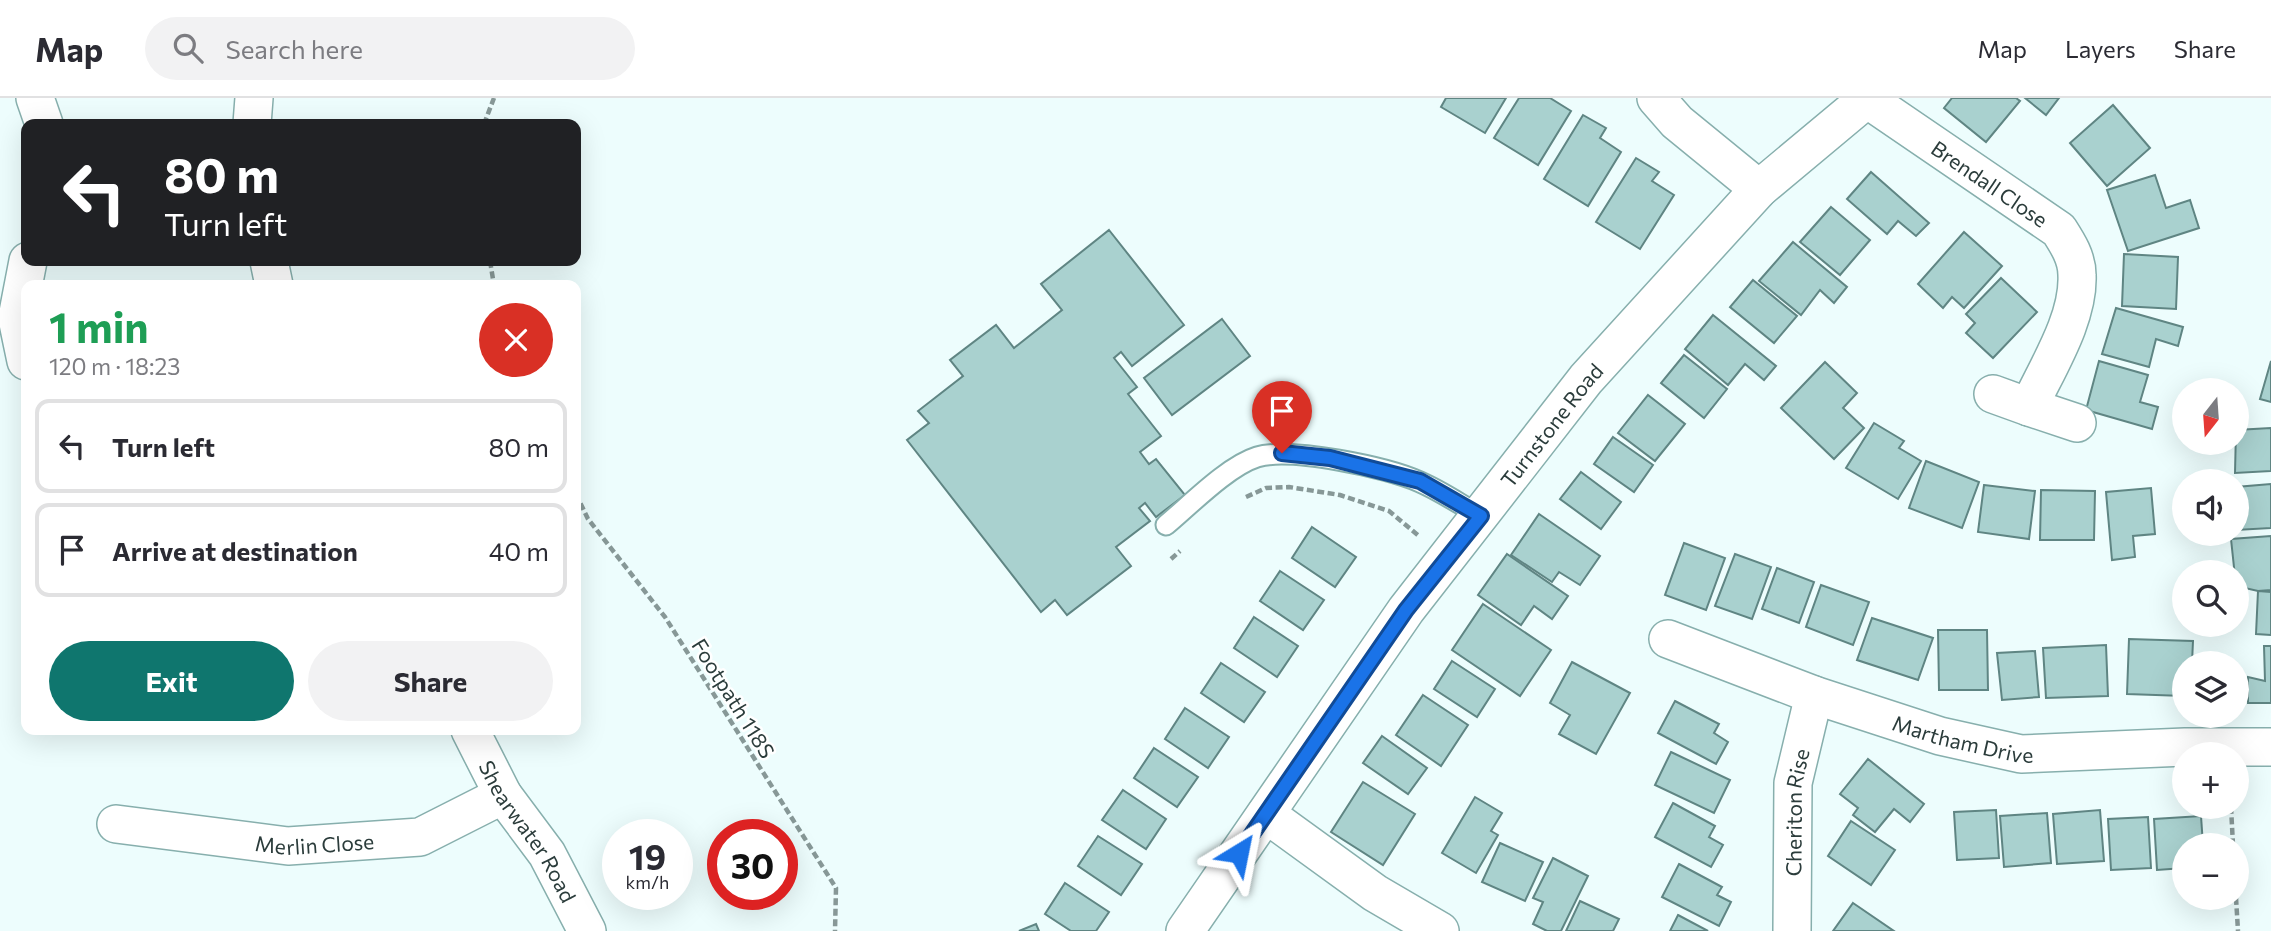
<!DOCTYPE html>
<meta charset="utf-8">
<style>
body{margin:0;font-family:Commissioner,sans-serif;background:#f2f2f3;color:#2b2b33;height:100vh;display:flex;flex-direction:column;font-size:26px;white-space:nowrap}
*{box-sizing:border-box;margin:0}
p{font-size:23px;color:#7c7c81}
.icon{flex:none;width:38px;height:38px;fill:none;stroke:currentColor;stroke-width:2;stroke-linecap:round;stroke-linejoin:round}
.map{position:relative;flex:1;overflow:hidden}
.details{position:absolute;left:21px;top:182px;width:560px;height:455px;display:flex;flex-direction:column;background:#fff;border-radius:14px;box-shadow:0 7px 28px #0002}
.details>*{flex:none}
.guide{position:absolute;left:21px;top:21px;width:560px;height:147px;border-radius:14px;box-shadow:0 7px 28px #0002;background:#202124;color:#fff;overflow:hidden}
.needle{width:46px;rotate:197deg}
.controls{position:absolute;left:2172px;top:280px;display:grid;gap:14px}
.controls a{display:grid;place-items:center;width:77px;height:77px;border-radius:50%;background:#fff;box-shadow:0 7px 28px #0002;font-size:35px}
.speed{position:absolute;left:602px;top:721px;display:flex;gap:14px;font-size:35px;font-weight:700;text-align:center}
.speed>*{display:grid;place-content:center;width:91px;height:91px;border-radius:50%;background:#fff;box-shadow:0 7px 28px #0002;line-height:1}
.speed small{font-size:18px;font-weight:400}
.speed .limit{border:10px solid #d22;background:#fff;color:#111}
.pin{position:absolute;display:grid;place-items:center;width:60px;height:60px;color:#fff;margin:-72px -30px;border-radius:50% 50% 50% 0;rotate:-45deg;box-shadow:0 0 7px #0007}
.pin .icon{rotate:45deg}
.me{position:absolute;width:77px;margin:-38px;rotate:35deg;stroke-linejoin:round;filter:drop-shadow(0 0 5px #0008)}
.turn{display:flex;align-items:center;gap:24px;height:147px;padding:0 28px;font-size:32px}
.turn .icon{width:91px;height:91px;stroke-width:2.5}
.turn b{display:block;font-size:49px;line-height:60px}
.round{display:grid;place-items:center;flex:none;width:74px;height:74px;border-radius:37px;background:#f2f2f3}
.headline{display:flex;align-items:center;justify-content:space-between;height:119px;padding:0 28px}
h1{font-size:42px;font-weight:700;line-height:52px;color:#1e9e55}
.action{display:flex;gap:14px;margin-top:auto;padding:14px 28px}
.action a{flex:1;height:80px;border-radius:42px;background:#0f766e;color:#fff;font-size:28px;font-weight:700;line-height:80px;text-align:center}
.action a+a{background:#f2f2f3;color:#2b2b33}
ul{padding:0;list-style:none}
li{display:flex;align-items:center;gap:21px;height:94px;margin:0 14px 10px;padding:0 14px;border:4px solid #e1e1e2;border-radius:14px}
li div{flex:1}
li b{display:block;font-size:26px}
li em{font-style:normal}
header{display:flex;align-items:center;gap:42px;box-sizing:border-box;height:98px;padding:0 35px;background:#fff;border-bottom:2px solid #e1e1e2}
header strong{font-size:33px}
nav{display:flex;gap:38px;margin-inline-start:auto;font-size:24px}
.search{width:490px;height:63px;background:#f2f2f3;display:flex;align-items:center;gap:18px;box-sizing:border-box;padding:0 24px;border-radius:38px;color:#7c7c81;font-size:26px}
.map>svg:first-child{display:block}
.building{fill:#a9d1cf;stroke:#5f8583;stroke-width:2}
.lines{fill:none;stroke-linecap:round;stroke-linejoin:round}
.service-casing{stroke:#87afad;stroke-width:23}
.minor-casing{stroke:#87afad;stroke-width:40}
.path{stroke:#879897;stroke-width:4.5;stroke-dasharray:7 3.5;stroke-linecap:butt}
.service{stroke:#fff;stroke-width:19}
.minor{stroke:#fff;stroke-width:37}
.route-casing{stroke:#114b97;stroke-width:18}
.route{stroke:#1a73e8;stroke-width:12}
.labels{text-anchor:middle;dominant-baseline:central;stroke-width:5;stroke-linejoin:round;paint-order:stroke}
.street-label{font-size:21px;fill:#2b3c3b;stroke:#fff}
</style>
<header>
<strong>Map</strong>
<div class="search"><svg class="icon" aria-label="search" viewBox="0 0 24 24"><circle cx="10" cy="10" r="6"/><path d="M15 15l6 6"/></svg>Search here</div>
<nav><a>Map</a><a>Layers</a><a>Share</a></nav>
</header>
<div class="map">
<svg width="2271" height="833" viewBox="0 0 2271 833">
<rect width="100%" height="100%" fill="#edfdfd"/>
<g class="building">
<path d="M1446 0H1506L1485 35 1441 9Z"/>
<path d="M1519 0H1550L1571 13 1538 67 1494 40Z"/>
<path d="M1952 0H2016L2020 3 1986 44 1944 10Z"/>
<path d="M2025 0H2059L2046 17Z"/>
<path d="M2113 7 2150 50 2107 88 2070 45Z"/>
<path d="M1583 17 1606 30 1600 40 1621 54 1588 108 1544 81Z"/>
<path d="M1636 60 1659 74 1652 83 1674 97 1640 151 1596 124Z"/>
<path d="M1871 74 1929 125 1916 138 1898 123 1887 136 1847 101Z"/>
<path d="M2155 77 2166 110 2190 102 2199 130 2128 153 2107 92Z"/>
<path d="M1831 109 1870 142 1840 177 1800 144Z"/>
<path d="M1109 132 1184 227 1132 268 1121 254 1114 260 1137 289 1128 296 1161 338 1140 354 1149 366 1156 361 1185 397 1156 419 1145 405 1139 410 1150 423 1116 449 1131 468 1067 517 1055 502 1041 514 907 342 929 325 918 313 963 278 950 262 996 227 1014 250 1062 212 1041 186Z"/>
<path d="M1964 134 2002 168 1964 210 1952 199 1943 210 1918 186Z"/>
<path d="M1793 144 1847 189 1834 205 1820 192 1801 217 1759 183Z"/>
<path d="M2124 156 2178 159 2176 211 2122 208Z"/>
<path d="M2001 180 2037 214 1993 260 1966 235 1975 225 1966 216Z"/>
<path d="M1753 182 1797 218 1774 245 1730 209Z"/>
<path d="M2116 210 2183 229 2178 248 2156 241 2149 269 2102 256Z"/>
<path d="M1713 217 1776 268 1764 282 1745 266 1728 287 1685 251Z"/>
<path d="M1222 221 1250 258 1172 317 1144 280Z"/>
<path d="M1684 257 1727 291 1704 320 1661 285Z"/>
<path d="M2099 263 2148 277 2140 304 2158 309 2152 331 2086 312Z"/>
<path d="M2271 263V304L2260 301Z"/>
<path d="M1825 264 1857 295 1843 310 1864 330 1834 361 1781 310Z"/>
<path d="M1648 297 1685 326 1655 363 1618 335Z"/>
<path d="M1874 325 1904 343 1899 350 1921 363 1898 401 1846 370Z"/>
<path d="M2271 330V373L2235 375 2236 332Z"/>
<path d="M1613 339 1653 367 1634 394 1594 366Z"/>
<path d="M1926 363 1979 384 1962 430 1909 410Z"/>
<path d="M1581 374 1621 404 1601 431 1560 401Z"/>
<path d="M2271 386V430L2236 432V389Z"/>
<path d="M1984 387 2035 393 2029 441 1978 434Z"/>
<path d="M2151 390 2155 436 2133 438 2135 459 2112 462 2106 394Z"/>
<path d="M2041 392 2095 393 2094 442H2040Z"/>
<path d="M1539 416 1600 458 1580 487 1559 474 1552 484 1511 457Z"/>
<path d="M1312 429 1356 459 1335 489 1292 460Z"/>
<path d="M2271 438V492L2258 493 2236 488 2231 441Z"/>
<path d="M1684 445 1725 460 1706 512 1665 497Z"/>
<path d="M1507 456 1568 498 1552 521 1534 508 1521 527 1478 497Z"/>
<path d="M1735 456 1771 469 1752 521 1715 508Z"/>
<path d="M1777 470 1814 484 1799 525 1762 511Z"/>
<path d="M1280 473 1324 502 1303 532 1260 503Z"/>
<path d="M1821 487 1869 504 1853 547 1806 529Z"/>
<path d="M2258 493 2271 494V537L2256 536Z"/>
<path d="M1483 506 1551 552 1520 598 1452 552Z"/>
<path d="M1254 519 1298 548 1277 579 1234 550Z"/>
<path d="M1872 520 1933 540 1918 582 1857 562Z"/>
<path d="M1938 532H1987L1988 592H1939Z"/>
<path d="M2129 541 2193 543 2192 565H2184V598L2127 596Z"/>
<path d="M2106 547 2108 598 2046 600 2043 550Z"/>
<path d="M2264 548H2271V605H2248V579L2265 583Z"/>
<path d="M2035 553 2039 599 2002 602 1997 555Z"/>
<path d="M1452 563 1495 591 1477 619 1434 591Z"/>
<path d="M1572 564 1630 595 1596 656 1559 636 1570 617 1550 605Z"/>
<path d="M1221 565 1265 594 1244 624 1201 595Z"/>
<path d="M1423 597 1468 627 1441 668 1396 637Z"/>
<path d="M1675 603 1719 626 1714 635 1728 644 1716 666 1658 635Z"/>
<path d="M1185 610 1229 639 1208 670 1165 641Z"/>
<path d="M1382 638 1427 670 1408 696 1363 665Z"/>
<path d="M1154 650 1198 679 1177 709 1134 680Z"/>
<path d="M1671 654 1730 682 1714 715 1655 687Z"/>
<path d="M1868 661 1924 706 1910 724 1894 711 1875 734 1853 717 1858 710 1840 696Z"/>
<path d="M1363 684 1415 716 1383 767 1331 734Z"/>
<path d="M1123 692 1166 721 1146 751 1102 722Z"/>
<path d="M1475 699 1502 715 1491 733 1498 737 1476 775 1442 755Z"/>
<path d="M1673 705 1715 728 1709 739 1723 747 1711 769 1655 739Z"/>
<path d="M1996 712 1999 760 1957 762 1954 714Z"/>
<path d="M2100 712 2104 763 2057 766 2053 716Z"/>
<path d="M2047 715 2051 765 2004 769 2000 718Z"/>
<path d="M2201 718 2203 747H2184V770L2157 772 2154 721Z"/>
<path d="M2148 719 2151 770 2111 772 2108 721Z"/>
<path d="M1851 723 1895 752 1871 787 1828 758Z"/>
<path d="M1098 738 1142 766 1121 797 1078 768Z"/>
<path d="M1500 745 1543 764 1525 803 1482 784Z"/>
<path d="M1553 760 1588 778 1561 833H1547L1533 826 1543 804 1533 800Z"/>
<path d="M1679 766 1722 789 1717 797 1731 804 1719 828 1662 799Z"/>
<path d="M1065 785 1109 814 1096 833H1071L1045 816Z"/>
<path d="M1580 803 1619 821 1613 833H1566Z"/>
<path d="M1853 805 1894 833H1833Z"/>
<path d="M1678 817 1708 833H1670Z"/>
<path d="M1036 826 1039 833H1019Z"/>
</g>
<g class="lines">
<defs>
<path id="service" d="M1166 427C1190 407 1228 368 1257 359 1290 349 1387 369 1420 384 1441 393 1461 407 1481 418"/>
<g id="minor">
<path d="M35 0 44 26"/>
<path d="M1656 0 1677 24 1759 91"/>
<path id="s1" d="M1867 1 2059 132C2068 146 2077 160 2077 177 2079 221 2047 270 2029 309L2077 325"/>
<path d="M252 26 254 0"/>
<path d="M269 163 274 187"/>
<path d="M26 263 17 220 28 163"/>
<path d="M1993 296 2029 309"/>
<path id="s2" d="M1668 541 1814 597 1940 638 2021 656 2185 649H2271"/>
<path id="s3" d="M470 632 503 697 547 756 587 833"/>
<path d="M1266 716 1375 795 1440 833"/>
<path id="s4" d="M116 726 288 748 420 739 503 697"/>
<path id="s5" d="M1185 833 1406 512 1586 281 1759 91 1868 0"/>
<path id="s6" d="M1792 833 1793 685 1814 597"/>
</g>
</defs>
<use href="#service" class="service-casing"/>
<use href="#minor" class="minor-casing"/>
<g class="path">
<path d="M484 26 494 0"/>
<path d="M490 163 494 187"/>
<path d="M576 396 588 421 665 519 836 790 835 833"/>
<path d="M1246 399 1266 390 1289 389 1340 397 1389 413 1419 438"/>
<path d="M1171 461 1180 453"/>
<path d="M2231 709 2233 747"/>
<path d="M2236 800 2238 833"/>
</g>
<use href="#service" class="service"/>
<use href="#minor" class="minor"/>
</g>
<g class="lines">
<defs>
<path id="route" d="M1239 755 1406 512 1481 418 1420 383 1330 360 1282 355"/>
</defs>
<use href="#route" class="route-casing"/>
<use href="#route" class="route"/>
</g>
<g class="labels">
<g class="street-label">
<text stroke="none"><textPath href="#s1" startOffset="149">Brendall Close</textPath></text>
<text stroke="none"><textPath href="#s5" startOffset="625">Turnstone Road</textPath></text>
<text transform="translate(734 600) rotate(58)">Footpath 118S</text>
<text stroke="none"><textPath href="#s2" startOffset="312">Martham Drive</textPath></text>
<text stroke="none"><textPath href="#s6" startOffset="119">Cheriton Rise</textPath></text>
<text stroke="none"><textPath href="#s3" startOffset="117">Shearwater Road</textPath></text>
<text stroke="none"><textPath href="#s4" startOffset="200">Merlin Close</textPath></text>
</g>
</g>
</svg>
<div class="controls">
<a><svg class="needle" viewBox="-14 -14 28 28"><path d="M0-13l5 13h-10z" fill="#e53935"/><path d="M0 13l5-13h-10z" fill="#7c7c81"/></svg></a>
<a><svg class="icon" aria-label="sound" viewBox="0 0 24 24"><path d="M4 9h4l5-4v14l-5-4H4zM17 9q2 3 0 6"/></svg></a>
<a><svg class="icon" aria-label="search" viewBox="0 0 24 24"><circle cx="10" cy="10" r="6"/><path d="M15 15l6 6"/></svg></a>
<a><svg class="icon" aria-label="layers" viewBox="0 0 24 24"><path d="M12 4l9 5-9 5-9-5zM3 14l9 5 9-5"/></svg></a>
<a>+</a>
<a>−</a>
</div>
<div class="speed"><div>19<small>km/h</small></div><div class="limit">30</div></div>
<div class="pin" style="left:1282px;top:355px;background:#d93025"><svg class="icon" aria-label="arrive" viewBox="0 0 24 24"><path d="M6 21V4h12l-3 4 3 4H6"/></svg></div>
<svg class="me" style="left:1239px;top:755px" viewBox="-20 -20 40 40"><path d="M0-17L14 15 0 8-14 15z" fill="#1a73e8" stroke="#fff" stroke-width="4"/></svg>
<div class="guide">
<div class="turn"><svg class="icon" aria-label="left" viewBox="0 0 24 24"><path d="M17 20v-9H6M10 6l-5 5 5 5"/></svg><div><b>80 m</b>Turn left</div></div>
</div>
<section class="details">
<div class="headline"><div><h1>1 min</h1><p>120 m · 18:23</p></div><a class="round" style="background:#d93025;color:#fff"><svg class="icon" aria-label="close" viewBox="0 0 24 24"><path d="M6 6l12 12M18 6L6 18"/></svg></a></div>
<ul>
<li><svg class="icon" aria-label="left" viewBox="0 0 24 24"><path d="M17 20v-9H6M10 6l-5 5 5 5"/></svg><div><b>Turn left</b></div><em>80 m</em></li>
<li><svg class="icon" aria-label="arrive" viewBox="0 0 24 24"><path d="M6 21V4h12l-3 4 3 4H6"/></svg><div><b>Arrive at destination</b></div><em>40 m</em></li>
</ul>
<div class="action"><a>Exit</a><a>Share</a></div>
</section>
</div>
